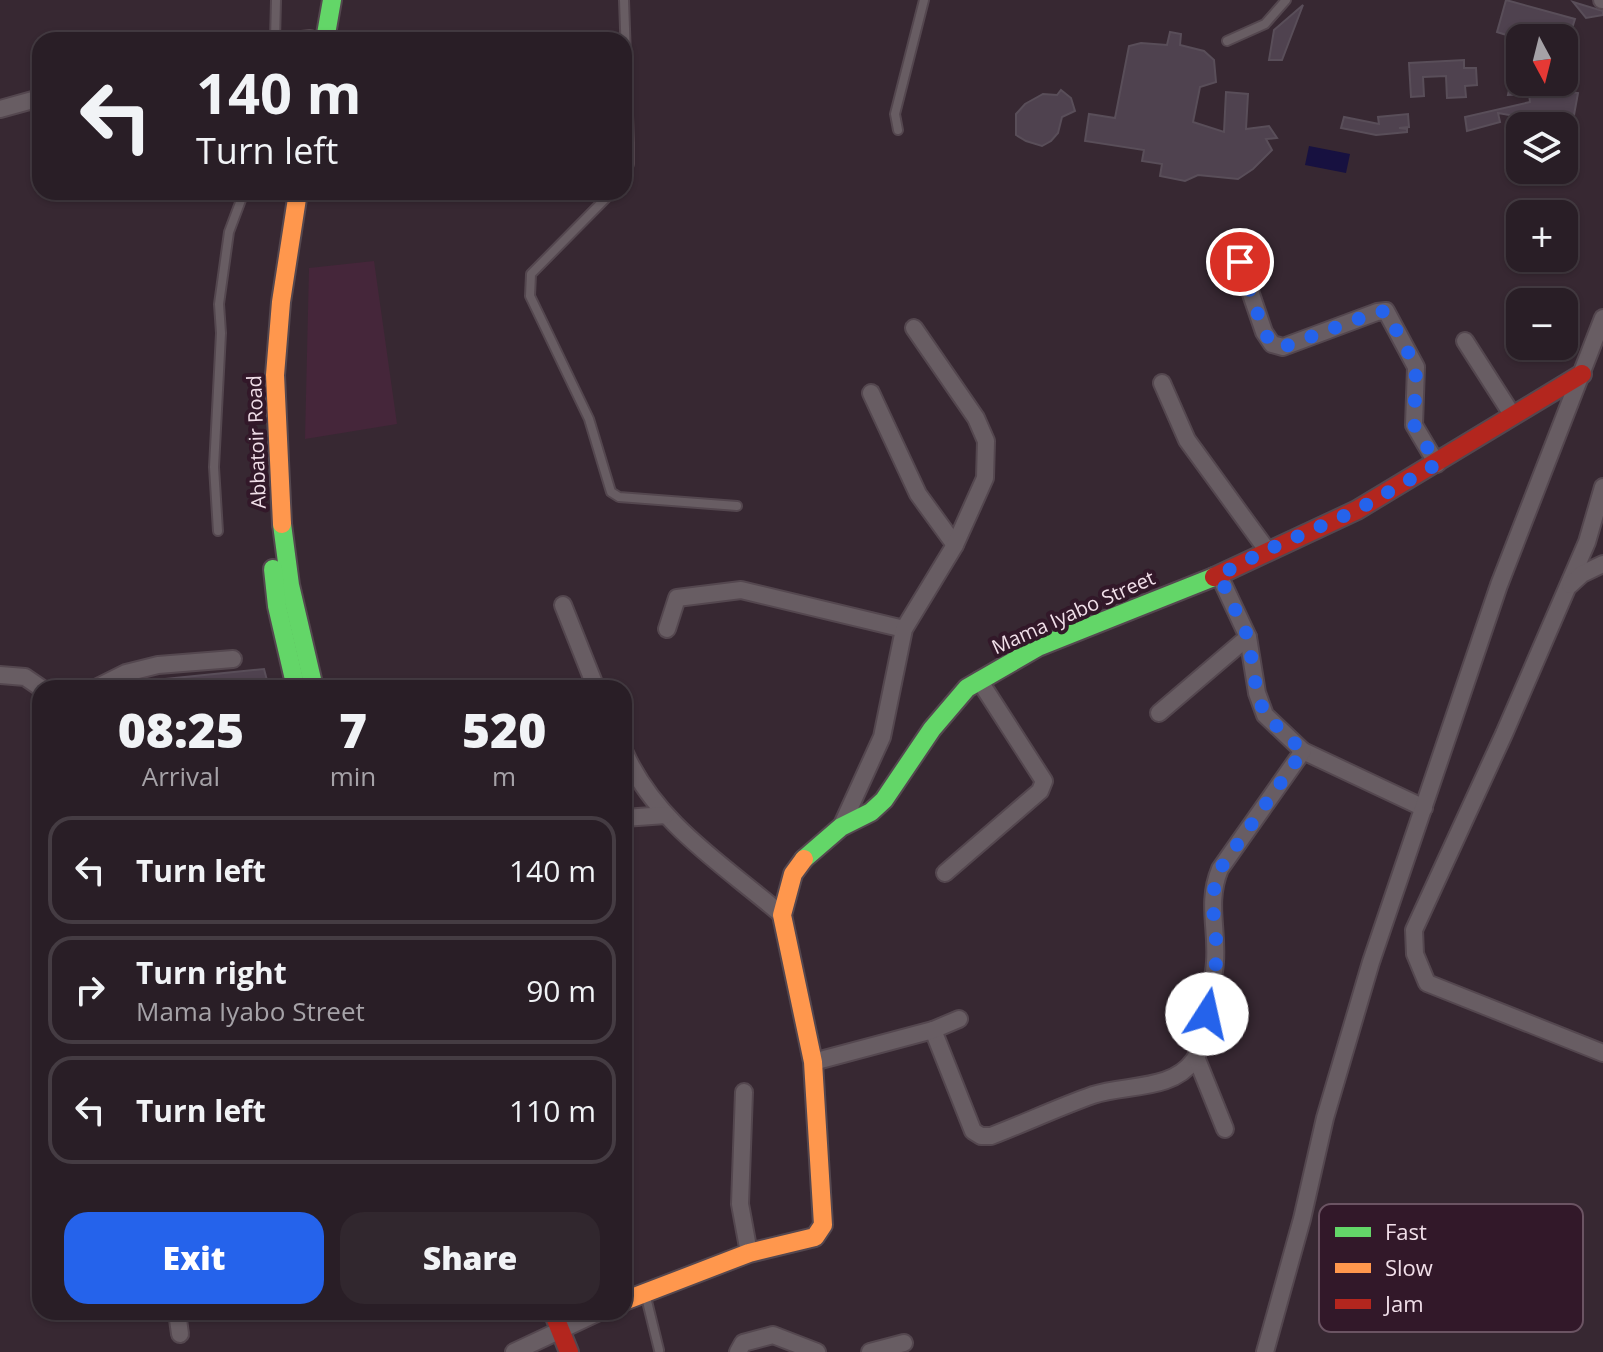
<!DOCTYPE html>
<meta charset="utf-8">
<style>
body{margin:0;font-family:"Open Sans",sans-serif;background:#31272e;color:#f1f3f6;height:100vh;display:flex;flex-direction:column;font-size:30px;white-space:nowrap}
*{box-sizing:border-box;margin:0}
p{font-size:26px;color:#a5a2a7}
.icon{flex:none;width:44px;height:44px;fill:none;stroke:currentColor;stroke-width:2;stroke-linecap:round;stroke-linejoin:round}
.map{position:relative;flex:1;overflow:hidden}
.details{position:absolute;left:32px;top:680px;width:600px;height:640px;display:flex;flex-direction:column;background:#291e26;border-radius:24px;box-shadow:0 2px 6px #0004,0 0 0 2px #453c43}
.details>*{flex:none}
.guide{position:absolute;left:32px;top:32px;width:600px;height:168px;border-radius:24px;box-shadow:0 2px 6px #0004,0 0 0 2px #453c43;background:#291e26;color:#f1f3f6;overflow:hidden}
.needle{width:52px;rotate:173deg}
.tools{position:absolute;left:1506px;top:24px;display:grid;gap:16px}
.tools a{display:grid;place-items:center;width:72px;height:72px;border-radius:16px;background:#291e26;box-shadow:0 2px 6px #0004,0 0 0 2px #453c43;font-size:40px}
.pin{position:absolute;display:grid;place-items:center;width:68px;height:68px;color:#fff;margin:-34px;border:4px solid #fff;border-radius:50%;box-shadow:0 2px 8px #0007}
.me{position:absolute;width:88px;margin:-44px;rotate:10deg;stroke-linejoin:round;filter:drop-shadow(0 0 6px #0008)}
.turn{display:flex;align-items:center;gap:28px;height:168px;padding:0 32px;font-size:36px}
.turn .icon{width:104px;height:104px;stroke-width:2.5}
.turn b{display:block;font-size:56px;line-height:68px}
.eta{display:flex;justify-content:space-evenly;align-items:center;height:136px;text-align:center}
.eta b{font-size:48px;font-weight:800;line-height:56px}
.primary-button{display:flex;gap:16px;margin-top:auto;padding:16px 32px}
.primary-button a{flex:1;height:92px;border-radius:24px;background:#2563eb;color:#fff;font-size:32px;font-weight:800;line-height:92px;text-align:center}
.primary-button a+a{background:#31272e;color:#f1f3f6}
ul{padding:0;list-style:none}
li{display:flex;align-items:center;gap:24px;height:108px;margin:0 16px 12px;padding:0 16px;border:4px solid #453c43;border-radius:24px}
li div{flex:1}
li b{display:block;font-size:30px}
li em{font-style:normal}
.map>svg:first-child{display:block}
.built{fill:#45263a}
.water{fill:#171140}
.building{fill:#4f424f;stroke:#594e59;stroke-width:2}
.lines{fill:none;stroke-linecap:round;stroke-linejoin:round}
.lane-casing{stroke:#54474f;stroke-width:12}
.street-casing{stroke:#54474f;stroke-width:20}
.fast-casing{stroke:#54474f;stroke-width:22}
.slow-casing{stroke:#54474f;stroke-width:22}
.jam-casing{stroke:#54474f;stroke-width:22}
.lane{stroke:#685d63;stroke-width:8}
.street{stroke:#685d63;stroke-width:16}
.fast{stroke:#63d668;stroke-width:18}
.slow{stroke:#ff974d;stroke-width:18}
.jam{stroke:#b3261e;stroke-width:18}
.route{stroke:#2563eb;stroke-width:14;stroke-dasharray:0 25.2}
.labels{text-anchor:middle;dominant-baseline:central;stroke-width:8;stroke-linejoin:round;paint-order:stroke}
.street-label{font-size:20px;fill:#f1dfe9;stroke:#321829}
.key{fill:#321829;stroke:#6b5463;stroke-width:2}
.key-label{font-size:22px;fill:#f1dfe9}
</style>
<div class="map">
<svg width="1603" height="1352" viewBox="0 0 1603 1352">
<rect width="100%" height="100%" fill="#372832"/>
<path class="built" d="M374 261 397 424 305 439 309 268Z"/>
<path class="water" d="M1309 146 1350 154 1346 173 1305 165Z"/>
<g class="building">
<path d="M1506 0 1575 19 1569 38H1516L1497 32Z"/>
<path d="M1573 2 1603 11V15L1586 18Z"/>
<path d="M1303 5 1282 60H1269L1274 30Z"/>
<path d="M1170 32 1181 34 1180 45 1204 51 1214 60 1216 82 1200 87 1193 122 1224 132 1226 92 1248 94 1246 129 1269 126 1277 138 1266 139 1272 150 1253 169 1238 179 1198 175 1185 181 1160 176 1162 164 1142 161 1144 150 1085 141 1089 114 1115 118 1129 46 1141 43 1167 45Z"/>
<path d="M1464 60V68H1476L1477 85 1465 86 1466 97 1447 98 1446 76 1423 77 1424 96 1411 97 1409 63Z"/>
<path d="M1511 80 1540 85 1541 82H1556L1555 87 1559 90 1578 93 1572 126 1498 113 1500 122 1467 131 1465 117 1530 102 1529 94 1508 95Z"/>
<path d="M1061 90 1071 98 1075 111 1062 117 1058 133 1051 141 1042 146 1026 141 1016 135V114L1025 104 1043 94 1057 95Z"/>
<path d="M1408 114 1409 127 1399 128 1407 129V132L1376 135 1341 128 1344 117 1379 124 1378 117Z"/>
<path d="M264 669 269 688H157L156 680Z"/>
</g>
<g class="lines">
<defs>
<g id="lane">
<path d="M624 0 629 143V164L624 177"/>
<path d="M275 40 276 0"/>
<path d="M1227 41 1265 24 1286 0"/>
<path d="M898 130 895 114 924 0"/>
<path d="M612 192 531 274 530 296 589 419 611 492 619 497 737 506"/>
<path d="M218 531 214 467 221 333 219 304 229 232 244 192"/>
<path d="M646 1297 659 1350"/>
</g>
<g id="street">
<path d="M1602 0H1603"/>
<path d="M302 40 310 39"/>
<path d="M0 109 40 98"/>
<path d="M1240 262 1264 332 1272 344 1283 347 1377 312 1386 311 1416 367 1414 425 1437 464"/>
<path d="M1465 341 1513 416"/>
<path d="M1162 383 1187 440 1267 550"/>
<path d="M871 393 918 494 955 545"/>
<path d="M1603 487 1587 542 1504 734 1414 930 1415 954 1427 983 1603 1053"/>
<path d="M1219 575 1248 637 1257 693 1265 715 1303 751 1424 808"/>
<path d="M1570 585 1582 574 1603 564"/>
<path d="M563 605 596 688"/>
<path d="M667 629 677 598 741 590 904 629"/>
<path d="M0 675 25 677 41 688"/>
<path d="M96 688 126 673 158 665 233 659"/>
<path d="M1159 713 1248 637"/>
<path d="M624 751C656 824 724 865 782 915"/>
<path d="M624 818 666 815"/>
<path d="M841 827 882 737 904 629 955 545 985 478 986 441 976 418 914 328"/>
<path d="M945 873 1040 791 1044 781 979 680"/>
<path d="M933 1030 973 1131 981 1136H991C1025 1123 1059 1107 1093 1095 1126 1084 1172 1091 1194 1060 1205 1044 1211 993 1214 971 1220 935 1205 905 1220 869L1303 751"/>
<path d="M1196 1057 1225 1129"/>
<path d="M813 1062 933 1030 959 1019"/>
<path d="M744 1092 740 1204 749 1253"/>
<path d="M177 1312 180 1334"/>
<path d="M514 1352 599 1312"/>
<path d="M738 1352 743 1343 773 1335 817 1352"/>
<path d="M870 1352 904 1343"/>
<path d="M1265 1352 1302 1219 1325 1118 1371 962 1499 585 1603 318"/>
</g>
<g id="fast">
<path d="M325 40 332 0"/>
<path d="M282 524 290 585 314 688"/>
<path d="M273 569 277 606 296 688"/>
<path d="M804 859 841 827 871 812 884 800 932 729 967 688 1038 647 1214 577"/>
</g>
<g id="slow">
<path d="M282 524 275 375 281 302 298 192"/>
<path d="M624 1301 749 1253 815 1237 823 1225 813 1062 782 915 793 874 804 859"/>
</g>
<g id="jam">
<path d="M1214 577 1357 510 1582 374"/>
<path d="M553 1312 569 1352"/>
</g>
</defs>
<use href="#lane" class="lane-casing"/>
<use href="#street" class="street-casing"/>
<use href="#fast" class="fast-casing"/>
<use href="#slow" class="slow-casing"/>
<use href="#jam" class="jam-casing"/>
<use href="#lane" class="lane"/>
<use href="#street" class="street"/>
<use href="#fast" class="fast"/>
<use href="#slow" class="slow"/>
<use href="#jam" class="jam"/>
</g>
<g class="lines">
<path class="route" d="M1207 1014C1210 996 1216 976 1216 957 1218 924 1206 902 1220 869L1303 751 1265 715 1257 693 1248 637 1219 575 1267 550 1357 510 1437 464 1414 425 1416 367 1386 311 1377 312 1283 347 1272 344 1264 332 1240 262"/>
</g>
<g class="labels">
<g class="street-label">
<text transform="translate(256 442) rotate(-92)">Abbatoir Road</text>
<text transform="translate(1073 612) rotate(-24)">Mama Iyabo Street</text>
</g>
</g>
<rect x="1319" y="1204" width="264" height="128" rx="12" class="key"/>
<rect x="1335" y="1227" width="36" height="10" fill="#63d668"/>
<rect x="1335" y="1263" width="36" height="10" fill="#ff974d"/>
<rect x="1335" y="1299" width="36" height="10" fill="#b3261e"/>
<g class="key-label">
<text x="1385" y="1240">Fast</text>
<text x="1385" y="1276">Slow</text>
<text x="1385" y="1312">Jam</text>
</g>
</svg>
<div class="tools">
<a><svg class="needle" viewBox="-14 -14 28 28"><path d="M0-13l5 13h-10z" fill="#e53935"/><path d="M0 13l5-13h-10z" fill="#a5a2a7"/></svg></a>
<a><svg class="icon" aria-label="layers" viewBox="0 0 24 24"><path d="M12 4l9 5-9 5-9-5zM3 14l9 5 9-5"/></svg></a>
<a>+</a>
<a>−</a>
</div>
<div class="pin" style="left:1240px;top:262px;background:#d93025"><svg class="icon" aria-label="arrive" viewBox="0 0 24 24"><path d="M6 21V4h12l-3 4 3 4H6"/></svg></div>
<svg class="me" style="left:1207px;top:1014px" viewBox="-20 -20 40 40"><circle r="19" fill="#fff"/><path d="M0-13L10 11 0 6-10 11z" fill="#2563eb"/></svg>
<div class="guide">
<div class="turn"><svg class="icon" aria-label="left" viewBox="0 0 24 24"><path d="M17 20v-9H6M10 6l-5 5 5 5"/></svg><div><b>140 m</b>Turn left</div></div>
</div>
<section class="details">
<div class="eta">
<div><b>08:25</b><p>Arrival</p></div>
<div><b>7</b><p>min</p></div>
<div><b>520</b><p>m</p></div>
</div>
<ul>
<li><svg class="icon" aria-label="left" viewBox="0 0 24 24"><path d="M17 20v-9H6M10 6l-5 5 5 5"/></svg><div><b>Turn left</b></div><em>140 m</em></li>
<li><svg class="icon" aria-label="right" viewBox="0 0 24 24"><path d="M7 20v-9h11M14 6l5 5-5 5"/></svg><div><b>Turn right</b><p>Mama Iyabo Street</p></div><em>90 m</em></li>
<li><svg class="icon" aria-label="left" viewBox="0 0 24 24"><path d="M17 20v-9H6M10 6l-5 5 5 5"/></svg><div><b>Turn left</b></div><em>110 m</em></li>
</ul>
<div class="primary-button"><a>Exit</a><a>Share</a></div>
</section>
</div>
